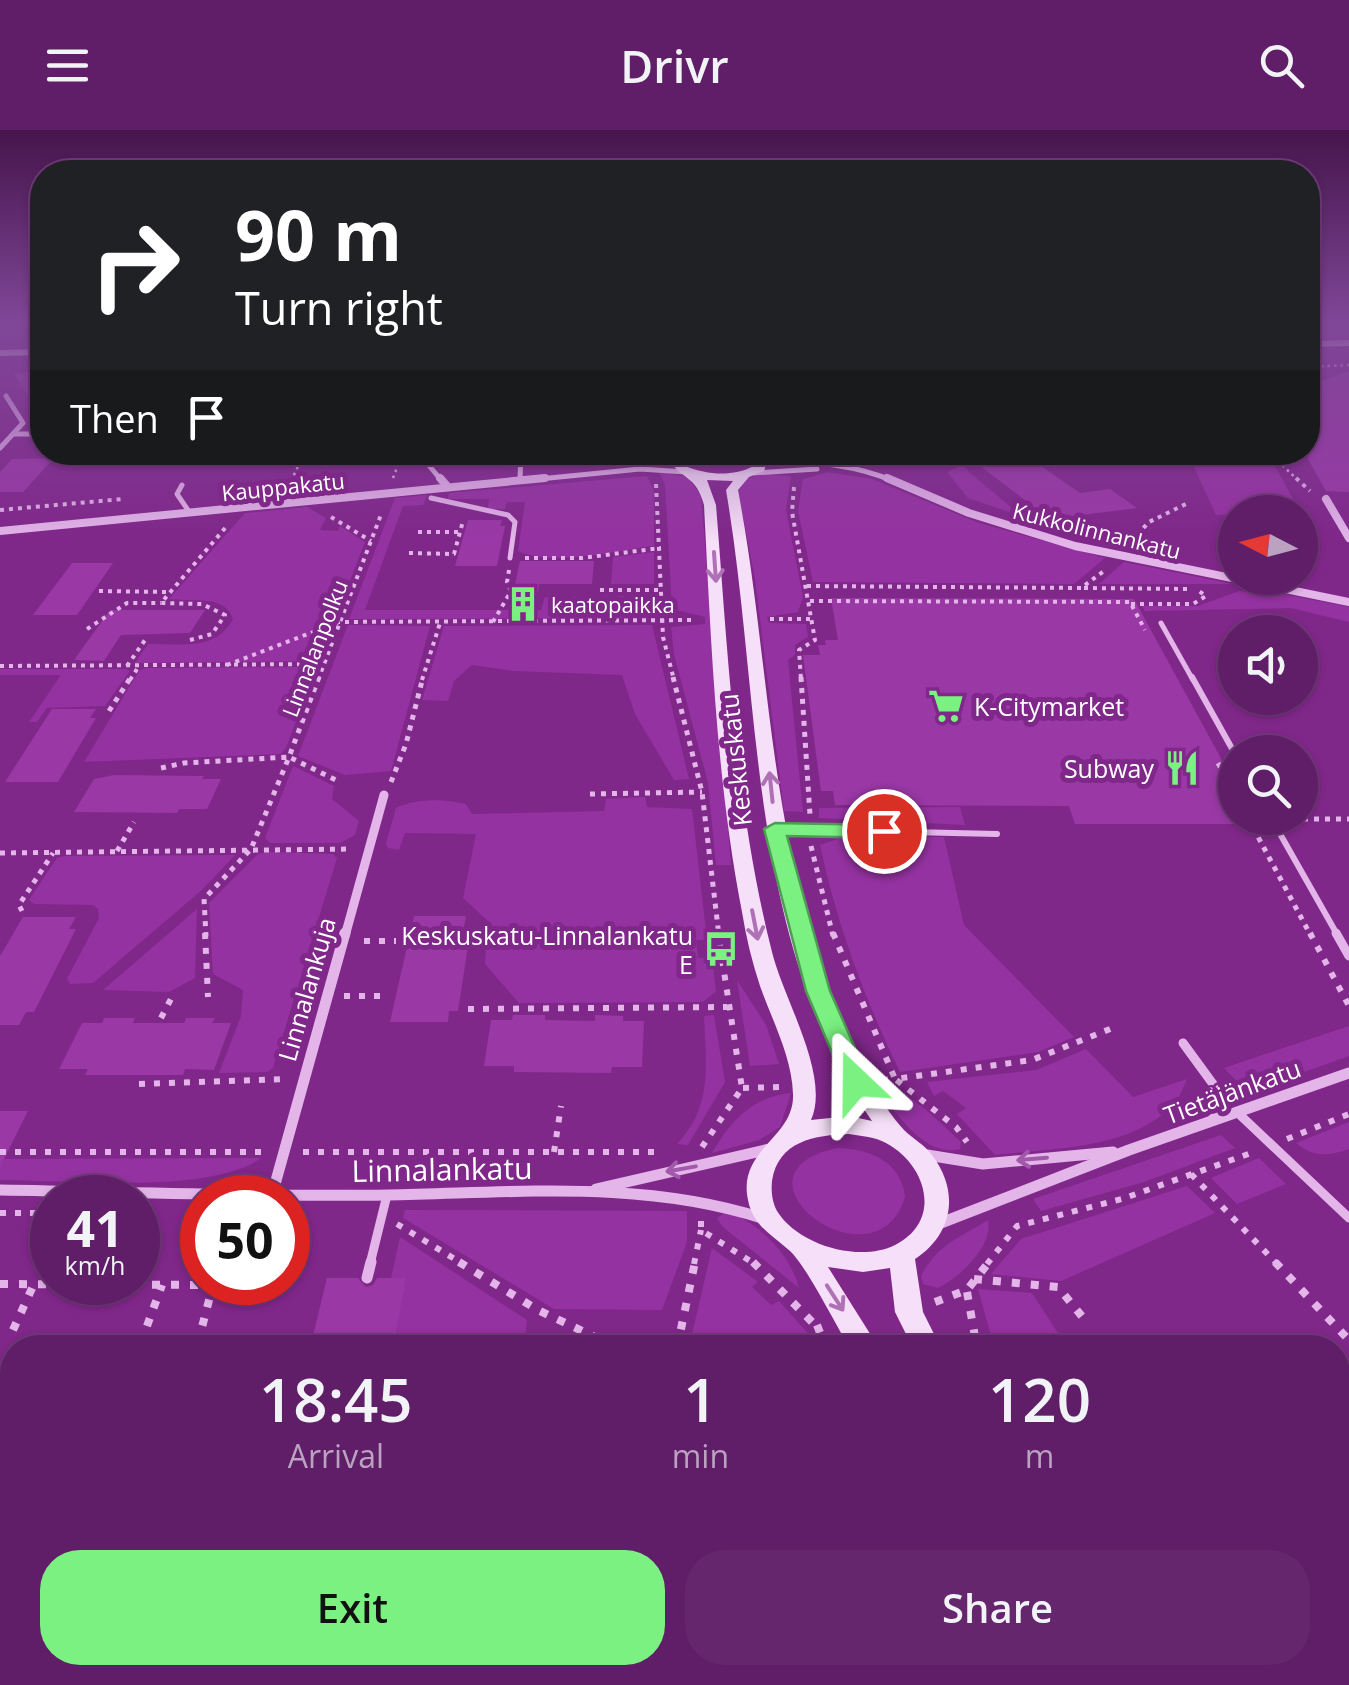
<!DOCTYPE html>
<meta charset="utf-8">
<style>
body{margin:0;font-family:"Open Sans",sans-serif;background:#66266e;color:#f1f3f6;height:100vh;display:flex;flex-direction:column;font-size:38px;white-space:nowrap}
*{box-sizing:border-box;margin:0}
p{font-size:32px;color:#baa2c0}
.icon{flex:none;width:55px;height:55px;fill:none;stroke:currentColor;stroke-width:2;stroke-linecap:round;stroke-linejoin:round}
.map{position:relative;flex:1;overflow:hidden}
.sheet{position:absolute;left:0px;top:1205px;width:1350px;height:350px;display:flex;flex-direction:column;background:#601d68;border-radius:40px 40px 0 0;box-shadow:0 2px 8px #0004,0 0 0 2px #743b7c}
.sheet>*{flex:none}
.hud{position:absolute;left:30px;top:30px;width:1290px;height:305px;border-radius:40px;box-shadow:0 2px 8px #0004,0 0 0 2px #743b7c;background:#202124;color:#fff;overflow:hidden}
.needle{width:65px;rotate:276deg}
.tools{position:absolute;left:1218px;top:365px;display:grid;gap:20px}
.tools a{display:grid;place-items:center;width:100px;height:100px;border-radius:50%;background:#601d68;box-shadow:0 2px 8px #0004,0 0 0 2px #743b7c;font-size:50px}
.speed{position:absolute;left:30px;top:1045px;display:flex;gap:20px;font-size:50px;font-weight:700;text-align:center}
.speed>*{display:grid;place-content:center;width:130px;height:130px;border-radius:50%;background:#601d68;box-shadow:0 2px 8px #0004,0 0 0 2px #743b7c;line-height:1}
.speed small{font-size:25px;font-weight:400}
.speed .limit{border:15px solid #d22;background:#fff;color:#111}
.pin{position:absolute;display:grid;place-items:center;width:85px;height:85px;color:#fff;margin:-42px;border:5px solid #fff;border-radius:50%;box-shadow:0 2px 10px #0007}
.me{position:absolute;width:110px;margin:-55px;rotate:337deg;stroke-linejoin:round;filter:drop-shadow(0 0 8px #0008)}
.turn{display:flex;align-items:center;gap:35px;height:210px;padding:0 40px;font-size:45px}
.turn .icon{width:130px;height:130px;stroke-width:2.5}
.turn b{display:block;font-size:70px;line-height:85px}
.then{display:flex;align-items:center;height:95px;padding:0 40px;background:#0003;gap:20px;font-size:38px}
.eta{display:flex;justify-content:space-evenly;align-items:center;height:170px;text-align:center}
.eta b{font-size:60px;font-weight:600;line-height:70px}
.primary-button{display:flex;gap:20px;margin-top:auto;padding:20px 40px}
.primary-button a{flex:1;height:115px;border-radius:40px;background:#7af181;color:#111;font-size:40px;font-weight:600;line-height:115px;text-align:center}
.primary-button a+a{background:#66266e;color:#f1f3f6}
header{display:flex;justify-content:space-between;align-items:center;height:130px;padding:0 40px;background:#601d68;font-size:45px;font-weight:600}
.map>svg:first-child{display:block}
.green{fill:#9532a1}
.building{fill:#9a38a6}
.lines{fill:none;stroke-linecap:round;stroke-linejoin:round}
.path-far4{stroke:#e3b5e9;stroke-width:2.5;stroke-dasharray:2.5 4;stroke-linecap:butt}
.path-far3{stroke:#e3b5e9;stroke-width:4;stroke-dasharray:4 5;stroke-linecap:butt}
.path-far2{stroke:#e3b5e9;stroke-width:5;stroke-dasharray:5 6;stroke-linecap:butt}
.path-far1{stroke:#e3b5e9;stroke-width:6;stroke-dasharray:6 9;stroke-linecap:butt}
.path{stroke:#e3b5e9;stroke-width:8;stroke-dasharray:8 11;stroke-linecap:butt}
.lane-far3{stroke:#e3b5e9;stroke-width:5}
.lane-far2{stroke:#e3b5e9;stroke-width:6}
.lane-far1{stroke:#e3b5e9;stroke-width:9}
.lane{stroke:#e3b5e9;stroke-width:11}
.street-far3{stroke:#e3b5e9;stroke-width:5}
.street-far2{stroke:#e3b5e9;stroke-width:8}
.street-far1{stroke:#e3b5e9;stroke-width:9}
.street{stroke:#e3b5e9;stroke-width:11}
.secondary{fill:#f6dff8;fill-rule:evenodd}
.oneway{stroke:#af71b6}
.oneway2{stroke:#a359ab}
.route{fill:#7af181;stroke:#4f9d54;stroke-width:2.5}
.labels{text-anchor:middle;dominant-baseline:central;stroke-width:10;stroke-linejoin:round;paint-order:stroke}
.far-street-label{font-size:22px;fill:#fff;stroke:#80278a}
.far-poi-label{font-size:22px;fill:#fff;stroke:#80278a;text-anchor:start}
.poi-label{font-size:25px;fill:#fff;stroke:#80278a;text-anchor:end}
.street-label{font-size:25px;fill:#fff;stroke:#80278a}
.near-street-label{font-size:30px;fill:#fff;stroke:#80278a}
</style>
<header><svg class="icon" aria-label="menu" viewBox="0 0 24 24"><path d="M4 6h16M4 12h16M4 18h16"/></svg>Drivr<svg class="icon" aria-label="search" viewBox="0 0 24 24"><circle cx="10" cy="10" r="6"/><path d="M15 15l6 6"/></svg></header>
<div class="map">
<svg width="1349" height="1555" viewBox="0 0 1349 1555">
<rect width="100%" height="100%" fill="#80278a"/>
<g class="green">
<path d="M1192 333 1275 336 1304 389H1300V382L1216 385Z"/>
<path d="M962 335C981 354 1002 368 1021 386L968 368 947 342Z"/>
<path d="M658 341 687 347 701 365 731 735H716L708 653 674 524 671 497 705 494V487L672 479 665 354Z"/>
<path d="M828 342 872 349 979 393 1105 428 1074 454 813 452 798 381 803 349Z"/>
<path d="M767 344 791 346 786 380 803 467 798 482 767 487 769 493 806 494 808 507 795 515V525L788 530 803 682 784 681 755 449 738 360 748 348Z"/>
<path d="M647 346 654 361V416C618 420 550 437 518 421L525 372H507L505 379H488L489 369H448L449 363Z"/>
<path d="M427 365 423 375 403 376 365 480H541L545 467 648 466V488L349 489 395 368Z"/>
<path d="M307 377 326 388 320 400 338 401 340 396 365 412 319 531 135 533 148 514C181 513 216 522 233 489 224 463 191 473 169 469L245 383Z"/>
<path d="M654 422V454H611L613 427Z"/>
<path d="M1124 432 1233 454H1099Z"/>
<path d="M1239 461 1278 463 1349 477V492L1291 478 1145 481 1142 476H1198Z"/>
<path d="M348 495 430 496 391 641 345 645 298 626Z"/>
<path d="M652 495 689 649 674 650 635 584 622 545 514 541 472 535 454 551 448 571 422 570 444 496Z"/>
<path d="M307 537 315 541 286 618 281 624 84 632 139 541 146 538Z"/>
<path d="M0 539H126L130 541 105 576 47 578 37 592H29L61 545H0Z"/>
<path d="M293 636 334 656 332 669 359 691 355 705 340 713H270L265 708Z"/>
<path d="M645 667 647 677 692 679 707 810H696L698 828H712L716 861 703 872 519 873 485 834 488 791 463 768 476 704 405 703 399 720 388 718 386 713 396 678C418 668 443 669 466 674L472 684 604 681 606 669Z"/>
<path d="M960 677 965 695 819 688V678Z"/>
<path d="M846 706 944 707 964 795 1074 907 1038 922 900 942C864 867 837 795 820 715Z"/>
<path d="M267 722 333 724 337 728 273 938 267 942 219 943 241 886 243 860 213 844 209 773 258 724Z"/>
<path d="M235 725 203 759 93 853 70 854 67 849 99 788 98 779 93 775 34 774 29 770 57 728 64 726Z"/>
<path d="M197 779 195 848 169 862 103 860Z"/>
<path d="M737 850 766 895 779 934 750 936Z"/>
<path d="M714 885 725 952 688 1015 677 1014C713 977 706 933 704 886Z"/>
<path d="M1349 896V926L1247 962 1224 938Z"/>
<path d="M1086 919 1133 967 1187 949C1183 958 1179 970 1172 976 1129 1020 1053 1018 995 1025L957 984 966 978 943 961 934 966 927 952 1036 940Z"/>
<path d="M888 956C916 967 939 992 961 1012L960 1019C925 1028 899 985 878 962Z"/>
<path d="M791 963 780 997 759 1010 712 1023C730 991 754 966 791 963Z"/>
<path d="M1349 992V1019C1329 1026 1314 1028 1296 1013Z"/>
<path d="M1221 1005 1235 1018 1144 1052 1041 1081 1033 1069Z"/>
<path d="M837 1018C870 1019 901 1031 905 1067 876 1164 716 1044 837 1018Z"/>
<path d="M261 1028C211 1065 66 1050 0 1050V1029Z"/>
<path d="M1259 1028 1286 1054 1237 1074 1211 1048Z"/>
<path d="M1187 1056 1215 1083 1061 1151 991 1144 1021 1109Z"/>
<path d="M405 1080 687 1081V1112L662 1180 554 1179 403 1088Z"/>
<path d="M727 1081C760 1094 790 1124 799 1158L723 1097 717 1088Z"/>
<path d="M988 1090C994 1116 959 1148 938 1158L923 1154 921 1146C939 1113 958 1109 988 1090Z"/>
<path d="M400 1107 527 1190 524 1217H393L405 1149 391 1148Z"/>
<path d="M712 1118 758 1152 752 1157 771 1175 779 1171 812 1208 810 1217H689Z"/>
<path d="M978 1159 1032 1163 1067 1217H994Z"/>
<path d="M800 1543H959L964 1555H927L924 1549H800Z"/>
</g>
<g class="building">
<path d="M42 239V287L14 244Z"/>
<path d="M1349 241V362L1326 361 1308 329V250L1322 251Z"/>
<path d="M1006 325 1014 331 1031 329 1080 363 1110 359 1137 378 1050 389 972 330Z"/>
<path d="M54 328 23 362H0V342L12 329Z"/>
<path d="M468 390H502L500 396H505L497 436H455Z"/>
<path d="M520 431H594L592 454H539L535 478H510Z"/>
<path d="M72 433H113L77 485H33Z"/>
<path d="M831 468 1134 469 1235 654V694H1075L1069 676 835 675 833 661H821L803 525H820L818 515H826L825 510H838Z"/>
<path d="M110 480H205L190 503 121 505 104 531 74 530Z"/>
<path d="M52 579H96L90 588H96L58 652H5Z"/>
<path d="M114 645 204 646 202 649H221L207 679H179L177 683 74 682 94 649Z"/>
<path d="M414 786H466L464 797H471L458 881H449L448 892H390Z"/>
<path d="M23 787H76L69 799H76L34 882H26L19 895H0V826Z"/>
<path d="M513 885H545V890L595 891V885L623 886V891H644L642 937H612L611 943 514 942V936H484L491 890H512Z"/>
<path d="M104 888H135L133 893H184L186 888H215L212 893H231L214 940 185 939 183 945H85L88 939H59L82 893H102Z"/>
<path d="M0 981H28L0 1037Z"/>
<path d="M327 1148H358L366 1157 373 1155 377 1148H406L393 1218H310Z"/>
</g>
<g class="lines">
<g class="path-far4">
<path d="M1308 237 1349 235"/>
<path d="M1268 322 1299 351"/>
<path d="M393 348 403 322"/>
<path d="M291 351 305 322"/>
</g>
<g class="path-far3">
<path d="M292 348 294 356"/>
<path d="M1296 348 1310 361"/>
<path d="M656 354 663 507 674 550"/>
<path d="M794 357 792 382 815 510 799 520 801 550"/>
<path d="M0 380 123 369"/>
<path d="M331 387 371 411"/>
<path d="M418 402H460"/>
<path d="M1131 411 1149 392 1190 372"/>
<path d="M409 423 454 424 463 391"/>
<path d="M525 428H582L661 418"/>
<path d="M807 456 1081 458 1104 441"/>
<path d="M1084 458 1188 459"/>
<path d="M600 460H662"/>
<path d="M99 461 169 462"/>
<path d="M810 471 1130 472 1145 500"/>
<path d="M1131 474H1193L1206 466 1199 461"/>
<path d="M770 489H812"/>
<path d="M493 492 511 461 507 452 509 440"/>
<path d="M87 499 127 473H161"/>
<path d="M190 510 212 504 225 485 202 474 161 473 226 397"/>
<path d="M227 535 339 492 696 490"/>
<path d="M0 536 322 534"/>
<path d="M127 536 145 510"/>
<path d="M130 550 139 536"/>
<path d="M318 550 382 382"/>
<path d="M422 550 440 493"/>
</g>
<g class="path-far2">
<path d="M319 547 289 627 340 652"/>
<path d="M673 547 702 662 719 806"/>
<path d="M801 547 810 685"/>
<path d="M109 581 131 547"/>
<path d="M1218 633 1235 664"/>
<path d="M161 638 184 633 289 627 251 719 204 769 206 806"/>
<path d="M391 652 406 614 423 547"/>
<path d="M590 664 702 662"/>
<path d="M1248 688 1311 806"/>
<path d="M1292 689H1349"/>
<path d="M811 716 833 806"/>
<path d="M117 721 134 692"/>
<path d="M0 723 352 719"/>
<path d="M22 781 19 775 53 723"/>
</g>
<g class="path-far1">
<path d="M205 803 208 867"/>
<path d="M833 803 895 949 1032 930 1115 897"/>
<path d="M1310 803 1349 876"/>
<path d="M364 811H396"/>
<path d="M344 866H381"/>
<path d="M468 879 727 877"/>
<path d="M161 888 172 867"/>
<path d="M882 950 895 949 956 997 967 1012"/>
<path d="M139 954 286 949"/>
<path d="M743 958 782 957"/>
<path d="M1287 1009 1349 984"/>
<path d="M702 1017 742 958 718 803"/>
<path d="M0 1022H267"/>
<path d="M303 1022H662"/>
<path d="M554 1022 561 976"/>
<path d="M1191 1044 1277 1134"/>
<path d="M0 1083H37"/>
<path d="M701 1091V1100L755 1134"/>
<path d="M397 1094 463 1134"/>
<path d="M694 1134 701 1100"/>
<path d="M987 1134 1017 1096 1122 1069 1254 1022"/>
</g>
<g class="path">
<path d="M459 1132 538 1180 618 1218"/>
<path d="M753 1132 815 1195"/>
<path d="M1275 1132 1347 1208"/>
<path d="M974 1149 1058 1157 1085 1190"/>
<path d="M0 1154 213 1155 202 1197"/>
<path d="M967 1162 977 1218"/>
<path d="M935 1172 967 1160 989 1132"/>
<path d="M817 1195 826 1218"/>
<path d="M147 1196 162 1155"/>
<path d="M13 1200 34 1154"/>
<path d="M677 1218 695 1132"/>
<path d="M780 1542V1555"/>
<path d="M974 1542 979 1555"/>
<path d="M1135 1542 1141 1555"/>
</g>
<g class="lane-far3">
<path d="M182 355 177 364 190 383"/>
<path d="M431 368 508 385 515 392 510 428"/>
<path d="M1161 493 1193 550"/>
</g>
<g class="lane-far2">
<path d="M1192 547 1235 624"/>
<path d="M1271 688 1338 806"/>
<path d="M779 699 997 704"/>
</g>
<g class="lane-far1">
<path d="M1336 803 1349 826"/>
<path d="M1183 913 1213 954 1220 983 1213 987"/>
<path d="M1239 984 1349 1088"/>
<path d="M370 1134 387 1065"/>
</g>
<path class="lane" d="M367 1148 371 1132"/>
<g class="street-far3">
<path d="M13 304H42"/>
<path d="M0 318 23 293 6 266"/>
<path d="M425 322 426 332 442 351"/>
<path d="M762 329C807 332 851 333 893 351"/>
<path d="M629 334 680 322"/>
<path d="M754 343 817 339"/>
<path d="M520 350 521 322"/>
<path d="M519 351 640 339 686 342"/>
</g>
<g class="street-far2">
<path d="M440 348 448 357"/>
<path d="M887 348 969 383 1075 416 1349 472"/>
<path d="M1326 369 1349 408"/>
<path d="M0 401 545 348"/>
</g>
<path class="street-far1" d="M345 806 384 665"/>
<g class="street">
<path d="M921 1024 983 1034 1113 1022"/>
<path d="M596 1059 774 1018"/>
<path d="M0 1060C129 1062 259 1067 388 1065 515 1063 642 1049 765 1089"/>
<path d="M272 1065 345 803"/>
<path d="M933 1096 1129 1020 1349 943"/>
</g>
<g class="secondary">
<path d="M1349 210V216L1308 217V211Z"/>
<path d="M42 219V225L0 226V220Z"/>
<path d="M676 322H689L681 330 685 336C708 345 732 347 754 336L756 330 748 322H762L768 329 764 341 749 347 738 360C766 507 768 659 811 802 818 826 824 851 835 874 846 899 855 927 869 951 879 967 891 986 904 1000 913 1009 925 1015 932 1025 960 1062 953 1104 915 1129L923 1182 941 1218H913L895 1182 890 1138 863 1142 828 1137 879 1218H850C835 1194 807 1137 790 1121 772 1105 753 1096 748 1070 737 1019 795 1008 793 964 792 927 772 890 760 856 752 832 746 807 742 782 716 648 711 511 704 375 696 345 683 351 669 330ZM707 350 733 351 726 360C762 570 746 807 872 991L849 986 811 990C831 946 783 868 772 822 735 676 728 525 716 375ZM849 1004C862 1006 875 1007 886 1013 927 1035 943 1091 895 1115 859 1133 798 1115 777 1081 772 1072 771 1061 772 1051 778 1011 815 1005 849 1004Z"/>
<path d="M1018 1542H1053L1058 1555H1024Z"/>
<path d="M1077 1542H1113L1118 1555H1083Z"/>
</g>
</g>
<defs><path id="oneway-shaft" d="M-6 0H5M1.5-3L5.5 0L1.5 3" fill="none" stroke-width="1.6" stroke-linecap="round" stroke-linejoin="round" transform="scale(2.5)"/></defs>
<g class="oneway">
<use href="#oneway-shaft" transform="translate(715 437) rotate(86)"/>
<use href="#oneway-shaft" transform="translate(771 657) rotate(-96)"/>
<use href="#oneway-shaft" transform="translate(755 795) rotate(79)"/>
<use href="#oneway-shaft" transform="translate(835 1168) rotate(57)"/>
</g>
<g class="oneway2">
<use href="#oneway-shaft" transform="translate(1032 1029) rotate(175)"/>
<use href="#oneway-shaft" transform="translate(681 1039) rotate(170)"/>
</g>
<linearGradient id="sky" x2="0" y2="1"><stop stop-color="#46154c"/><stop offset="0.47" stop-color="#804798"/><stop offset="1" stop-color="#804798" stop-opacity="0"/></linearGradient>
<rect width="1349" height="412" fill="url(#sky)"/>
<path class="route" d="M775 693 884 695 895 701 884 708 787 706 830 861 870 952 866 958H847L806 861 764 699Z"/>
<defs>
<symbol id="building-bare" viewBox="-9 -9 18 18"><path d="M-4-6H4V6H1V3H-1V6H-4ZM-2.5-4.3h1.7v1.8h-1.7ZM.8-4.3h1.7v1.8H.8ZM-2.5-1h1.7V.8h-1.7ZM.8-1h1.7V.8H.8Z" fill="#7af181" stroke="#80278a" stroke-width="2.5" paint-order="stroke"/></symbol>
<symbol id="supermarket-bare" viewBox="-9 -9 18 18"><path d="M-6-5.5h2.5l.6 2H6L4.5 2H-2.5L-4.4-4H-6ZM-1.5 3.2a1.3 1.3 0 1 0 .1 0ZM3 3.2a1.3 1.3 0 1 0 .1 0Z" fill="#7af181" stroke="#80278a" stroke-width="2.5" paint-order="stroke"/></symbol>
<symbol id="restaurant-bare" viewBox="-9 -9 18 18"><path d="M-5-6h1v4h1v-4h1v4h1v-4h1v5L-1.5 .5V6h-2V.5L-5-1ZM5-6V6H3V1.5H1.5Q1.5-4 5-6Z" fill="#7af181" stroke="#80278a" stroke-width="2.5" paint-order="stroke"/></symbol>
<symbol id="bus-bare" viewBox="-9 -9 18 18"><path d="M-5-6H5V4H4V6H2V4H-2V6H-4V4H-5ZM-3.5-4V0h7V-4ZM-3.5 1.2v1.5H-2V1.2ZM2 1.2v1.5H3.5V1.2Z" fill="#7af181" stroke="#80278a" stroke-width="2.5" paint-order="stroke"/></symbol>
</defs>
<g fill-rule="evenodd">
<use href="#building-bare" x="498" y="449" width="50" height="50"/>
<use href="#supermarket-bare" x="921" y="551" width="50" height="50"/>
<use href="#restaurant-bare" x="1157" y="613" width="50" height="50"/>
<use href="#bus-bare" x="696" y="794" width="50" height="50"/>
</g>
<g class="labels">
<g class="far-street-label">
<text transform="translate(283 356) rotate(-6)">Kauppakatu</text>
<text transform="translate(1097 400) rotate(14)">Kukkolinnankatu</text>
<text transform="translate(314 518) rotate(-69)">Linnalanpolku</text>
</g>
<g class="far-poi-label">
<text x="551" y="474">kaatopaikka</text>
</g>
<g class="poi-label">
<text x="974" y="576" text-anchor="start">K-Citymarket</text>
<text x="1154" y="638">Subway</text>
<text x="693" y="805">Keskuskatu-Linnalankatu<tspan x="693" dy="29">E</tspan></text>
</g>
<g class="street-label">
<text transform="translate(735 630) rotate(-96)">Keskuskatu</text>
<text transform="translate(306 859) rotate(-74)">Linnalankuja</text>
<text transform="translate(1232 961) rotate(-20)">Tietäjänkatu</text>
</g>
<g class="near-street-label">
<text transform="translate(442 1039) rotate(-1)">Linnalankatu</text>
</g>
</g>
</svg>
<div class="tools">
<a><svg class="needle" viewBox="-14 -14 28 28"><path d="M0-13l5 13h-10z" fill="#e53935"/><path d="M0 13l5-13h-10z" fill="#baa2c0"/></svg></a>
<a><svg class="icon" aria-label="sound" viewBox="0 0 24 24"><path d="M4 9h4l5-4v14l-5-4H4zM17 9q2 3 0 6"/></svg></a>
<a><svg class="icon" aria-label="search" viewBox="0 0 24 24"><circle cx="10" cy="10" r="6"/><path d="M15 15l6 6"/></svg></a>
</div>
<div class="speed"><div>41<small>km/h</small></div><div class="limit">50</div></div>
<div class="pin" style="left:884px;top:701px;background:#d93025"><svg class="icon" aria-label="arrive" viewBox="0 0 24 24"><path d="M6 21V4h12l-3 4 3 4H6"/></svg></div>
<svg class="me" style="left:856px;top:952px" viewBox="-20 -20 40 40"><path d="M0-17L14 15 0 8-14 15z" fill="#7af181" stroke="#fff" stroke-width="4"/></svg>
<div class="hud">
<div class="turn"><svg class="icon" aria-label="right" viewBox="0 0 24 24"><path d="M7 20v-9h11M14 6l5 5-5 5"/></svg><div><b>90 m</b>Turn right</div></div>
<div class="then">Then<svg class="icon" aria-label="arrive" viewBox="0 0 24 24"><path d="M6 21V4h12l-3 4 3 4H6"/></svg></div>
</div>
<section class="sheet">
<div class="eta">
<div><b>18:45</b><p>Arrival</p></div>
<div><b>1</b><p>min</p></div>
<div><b>120</b><p>m</p></div>
</div>
<div class="primary-button"><a>Exit</a><a>Share</a></div>
</section>
</div>
